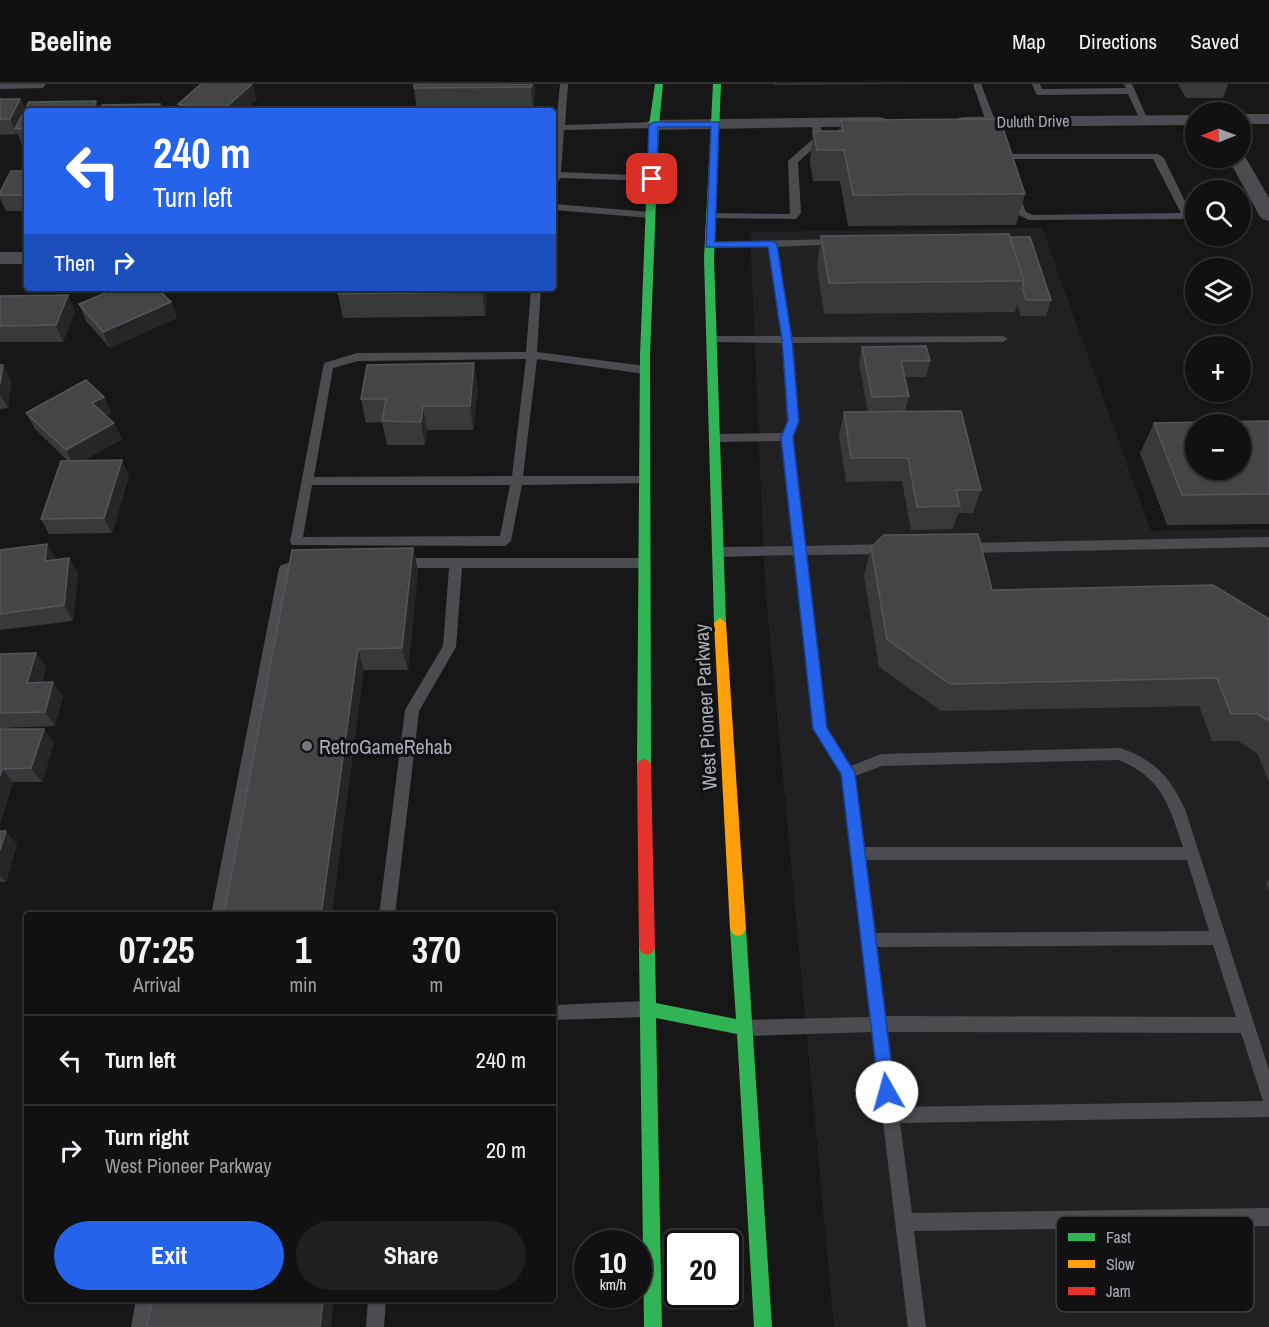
<!DOCTYPE html>
<meta charset="utf-8">
<style>
body{margin:0;font-family:"Archivo Narrow",sans-serif;background:#1e1f1f;color:#f1f3f6;height:100vh;display:flex;flex-direction:column;font-size:22px;white-space:nowrap}
*{box-sizing:border-box;margin:0}
p{font-size:20px;color:#9c9d9f}
.icon{flex:none;width:33px;height:33px;fill:none;stroke:currentColor;stroke-width:2;stroke-linecap:round;stroke-linejoin:round}
.map{position:relative;flex:1;overflow:hidden}
.side{position:absolute;left:24px;top:828px;width:532px;height:390px;display:flex;flex-direction:column;background:#111;border-radius:6px;box-shadow:0 2px 4px #0004,0 0 0 2px #303131}
.side>*{flex:none}
.top-card{position:absolute;left:24px;top:24px;width:532px;height:183px;border-radius:6px;box-shadow:0 2px 4px #0004,0 0 0 2px #303131;background:#2563eb;color:#fff;overflow:hidden}
.needle{width:39px;rotate:269deg}
.tools{position:absolute;left:1185px;top:18px;display:grid;gap:12px}
.tools a{display:grid;place-items:center;width:66px;height:66px;border-radius:50%;background:#111;box-shadow:0 2px 4px #0004,0 0 0 2px #303131;font-size:30px}
.speed{position:absolute;left:574px;top:1146px;display:flex;gap:12px;font-size:30px;font-weight:700;text-align:center}
.speed>*{display:grid;place-content:center;width:78px;height:78px;border-radius:50%;background:#111;box-shadow:0 2px 4px #0004,0 0 0 2px #303131;line-height:1}
.speed small{font-size:15px;font-weight:400}
.speed .limit{border:3px solid #111;border-radius:9px;background:#fff;color:#111}
.pin{position:absolute;display:grid;place-items:center;width:51px;height:51px;color:#fff;margin:-26px;border-radius:12px;box-shadow:0 3px 9px #0006}
.me{position:absolute;width:66px;margin:-33px;rotate:353deg;stroke-linejoin:round;filter:drop-shadow(0 0 4px #0008)}
.turn{display:flex;align-items:center;gap:21px;height:126px;padding:0 30px;font-size:27px}
.turn .icon{width:78px;height:78px;stroke-width:2.5}
.turn b{display:block;font-size:42px;line-height:51px}
.then{display:flex;align-items:center;height:57px;padding:0 30px;background:#0003;gap:12px;font-size:22px}
.eta{display:flex;justify-content:space-evenly;align-items:center;height:102px;text-align:center}
.eta b{font-size:36px;font-weight:800;line-height:42px}
.button{display:flex;gap:12px;margin-top:auto;padding:12px 30px}
.button a{flex:1;height:69px;border-radius:36px;background:#2563eb;color:#fff;font-size:24px;font-weight:800;line-height:69px;text-align:center}
.button a+a{background:#1e1f1f;color:#f1f3f6}
ul{padding:0;list-style:none}
li{display:flex;align-items:center;gap:18px;height:90px;padding:0 30px;border-top:2px solid #303131}
li div{flex:1}
li b{display:block;font-size:22px}
li em{font-style:normal}
header{display:flex;align-items:center;gap:36px;box-sizing:border-box;height:84px;padding:0 30px;background:#111;border-bottom:2px solid #303131}
header strong{font-size:28px}
nav{display:flex;gap:33px;margin-inline-start:auto;font-size:21px}
.map>svg:first-child{display:block}
.built{fill:#212123}
.lines{fill:none;stroke-linecap:round;stroke-linejoin:round}
.lane{fill:#4b4c50;fill-rule:evenodd}
.street{fill:#4b4c50;fill-rule:evenodd}
.fast{fill:#30b455;fill-rule:evenodd}
.slow{fill:#ff9f0a;fill-rule:evenodd}
.jam{fill:#e5322d;fill-rule:evenodd}
.wall{fill:#38393a}
.shaded-wall{fill:#262627}
.building{fill:#454548;stroke:#54565a;stroke-width:1.5;fill-rule:evenodd}
.route{fill:#2563eb;stroke:#184099;stroke-width:1.5}
.poi-dot{fill:#767880;stroke:#111113;stroke-width:2}
.labels{text-anchor:middle;dominant-baseline:central;stroke-width:6;stroke-linejoin:round;paint-order:stroke}
.far-street-label{font-size:16px;fill:#a9adb8;stroke:#111113}
.street-label{font-size:20px;fill:#a9adb8;stroke:#111113}
.poi-label{font-size:20px;fill:#a9adb8;stroke:#111113;text-anchor:start}
.key{fill:#111113;stroke:#3f4045;stroke-width:1.5}
.key-label{font-size:16px;fill:#a9adb8}
</style>
<header>
<strong>Beeline</strong>
<nav><a>Map</a><a>Directions</a><a>Saved</a></nav>
</header>
<div class="map">
<svg width="1269" height="1243" viewBox="0 0 1269 1243">
<rect width="100%" height="100%" fill="#171717"/>
<path class="built" d="M1042 144 1151 447 1269 445V1243H834L765 500 750 148Z"/>
<g class="lines">
<g class="lane">
<path d="M560 0H568L565 41 654 38 659 41 654 44 564 46 561 88 652 92 657 95 655 97 560 94 557 99 554 100 555 47H554V41H556Z"/>
<path d="M973 0H981L1000 49 998 51 990 49Z"/>
<path d="M1032 0H1040L1042 5 1126 4 1124 0H1132L1148 36 1141 38 1128 10 1039 11 1036 10Z"/>
<path d="M816 36 820 39 823 56 798 78 801 129 796 135 708 134 706 132 711 129 790 130 788 77 813 55 812 39Z"/>
<path d="M1000 70H1158L1164 74 1191 130 1184 135 1029 136 1017 130 1010 110 1012 108H1018L1026 128 1033 131 1181 129 1153 75H1003L1000 74Z"/>
<path d="M554 120 650 128 655 131 650 134 554 126Z"/>
<path d="M836 155 841 158 840 160 777 163 792 253 1003 252 1008 255 1003 258 793 259 799 337 793 353 805 462 886 460 892 465 886 470 807 471 827 644 851 682 881 670 1120 664C1155 676 1169 692 1185 725L1269 986V1033L900 1039 912 1129 1269 1124V1142L914 1147 926 1243H908L872 948 746 952 740 949 738 944 740 939 746 936 870 933 841 690 813 645 794 471 717 473 711 468 717 463 793 462 782 357 714 358 708 354 714 350 783 349 787 337 782 259 712 258 707 255 712 252H781L768 163 710 164 705 161 710 158ZM1119 676C1162 694 1169 721 1183 763H865L855 692 882 682ZM866 776H1187L1209 847 876 849ZM1213 861 1236 933 886 932 877 863ZM888 948 1241 949 1263 1017 898 1023Z"/>
<path d="M531 204H541L537 268 645 282 650 286 645 290 537 275 523 392H645L651 396 649 399 522 401 511 457 505 462 292 461 290 458 324 279 357 269 526 268ZM526 275 512 392 314 393 333 284 358 277ZM312 401H510L500 452 303 453Z"/>
<path d="M1269 453V463L965 469 959 464 965 459Z"/>
<path d="M306 474 310 476 312 479 310 482 291 487 227 831H211L279 484 281 481Z"/>
<path d="M400 474H644L650 479 644 484H462L456 563 419 627 395 831H379L405 626 443 562 449 484H400L394 479Z"/>
<path d="M645 917 651 920 653 925 651 930 645 933 554 936V921Z"/>
<path d="M136 1215H154L149 1243H131Z"/>
<path d="M368 1215H386L384 1243H366Z"/>
</g>
<g class="street">
<path d="M0 0H46L43 4 0 5Z"/>
<rect x="1240" y="30" width="29" height="10"/>
<path d="M1196 31V41L964 43 958 42 955 38 958 34 964 33Z"/>
<path d="M878 33 884 34 887 38 884 42 654 46 648 45 645 41 648 37 654 36Z"/>
<path d="M1240 69 1246 74 1269 114V137L1262 135 1259 131 1228 74H1240Z"/>
<rect x="0" y="168" width="27" height="12"/>
</g>
<g class="fast">
<path d="M655 0H663L659 41 650 272 651 681 649 685 644 687 639 685 637 681 640 272 649 41Z"/>
<path d="M713 0H721L714 174 726 539 720 544 714 539 704 174Z"/>
<path d="M738 838 743 840 746 845 772 1243H754L737 950 656 934 662 1243H644L639 864 642 859 647 857 652 859 655 864 656 919 736 935 730 845 733 840Z"/>
</g>
<path class="slow" d="M720 534 726 539 746 845 743 850 738 852 733 850 730 845 714 539Z"/>
<path class="jam" d="M644 675 649 677 651 681 655 864 652 869 647 871 642 869 639 864 637 681 639 677Z"/>
</g>
<g class="wall">
<path d="M535 0 533 27H417L414 4Z"/>
<path d="M774 0H920L774 1Z"/>
<path d="M1178 0H1228L1223 14H1186Z"/>
<path d="M0 15H20L25 25 96 17 100 27 160 20 27 44V61H22L18 50 0 51Z"/>
<path d="M257 15 244 27H180L178 20Z"/>
<path d="M841 36 1025 110 1016 141 848 142 840 97H813L810 78 813 47H839Z"/>
<path d="M27 87V127H6L0 114V108Z"/>
<path d="M821 152 1010 153 1051 216 1046 232H1021L1017 220 1015 228 824 230 817 183Z"/>
<path d="M339 204H487L485 232 343 234 338 210Z"/>
<path d="M0 212 75 227 63 258H0Z"/>
<path d="M171 218 177 234 110 264 86 237 79 220Z"/>
<path d="M862 263 930 277 926 293H905L909 312 905 327 981 406 973 429H958L953 445 911 446 902 397 846 398 839 352 844 328H868L859 279Z"/>
<path d="M0 281H3L11 297 8 324 0 325Z"/>
<path d="M478 303 473 346H427L425 361H387L382 338 366 339 361 315Z"/>
<path d="M104 313 111 329 106 331 122 355 84 376 129 392 112 449 49 450 41 435 68 377 35 345 26 329Z"/>
<path d="M1269 337V440L1167 441 1140 369 1154 339Z"/>
<path d="M47 460 56 475 69 474 78 489 73 537 0 546V466Z"/>
<path d="M871 463 992 506 1269 535V698L1258 670 1238 657H1212L1199 622 941 627 879 583 864 492Z"/>
<path d="M413 464 418 487 408 586H364L292 466Z"/>
<path d="M36 569 46 583 42 598 63 612 55 642 0 644V570Z"/>
<path d="M0 645H44L54 659 42 698H13L0 740Z"/>
<path d="M0 747 17 760 6 798H0Z"/>
<path d="M1269 795V808L1266 799Z"/>
</g>
<g class="shaded-wall">
<path d="M252 0H253L257 15 244 27H222Z"/>
<path d="M532 0H535L533 27 531 3Z"/>
<path d="M20 15 27 31 15 45 17 51 10 35Z"/>
<path d="M96 17 100 27H92Z"/>
<path d="M160 20 162 27H158Z"/>
<path d="M482 204H487L485 232 482 208Z"/>
<path d="M68 211 75 227 63 258 56 241Z"/>
<path d="M171 218 177 234 110 264 103 248Z"/>
<path d="M474 279 478 303 473 346 470 322Z"/>
<path d="M3 281 11 297 8 324 0 310V300Z"/>
<path d="M104 313 111 329 99 335 92 319Z"/>
<path d="M423 322 427 346 425 361 421 338Z"/>
<path d="M114 339 122 355 74 382 66 366Z"/>
<path d="M122 376 129 392 112 449 104 434Z"/>
<path d="M47 460 56 475 45 477Z"/>
<path d="M413 464 418 487 408 586 402 564Z"/>
<path d="M69 474 78 489 73 537 64 521Z"/>
<path d="M358 565 364 586 332 831H321Z"/>
<path d="M36 569 46 583 37 613 27 599Z"/>
<path d="M53 598 63 612 55 642 45 628Z"/>
<path d="M44 645 54 659 42 698 31 684Z"/>
<path d="M2 685 13 698 0 740V692Z"/>
<path d="M6 747 17 760 6 798 0 791V766Z"/>
<path d="M323 1215H334L331 1243H320Z"/>
</g>
<g class="building">
<path d="M201 0H252L222 27H207L178 20Z"/>
<path d="M414 0H532L531 3 414 4Z"/>
<path d="M0 15H20L10 35H0Z"/>
<path d="M96 17 92 27H27V44L15 45 29 18Z"/>
<path d="M160 20 158 27H100L102 21Z"/>
<path d="M1000 35 1025 110 853 111 844 66H817L813 47H843L841 36Z"/>
<path d="M11 87H27V111H0V108Z"/>
<path d="M1009 150 1024 197 829 199 821 152Z"/>
<path d="M1010 153H1030L1051 216H1026L1022 204 1024 197Z"/>
<path d="M117 204H157L171 218 103 248 79 220Z"/>
<path d="M339 204H482V208L338 210Z"/>
<path d="M68 211 56 241 0 242V212Z"/>
<path d="M926 262 930 277H901L909 312 872 313 862 263Z"/>
<path d="M474 279 470 322H423L421 338 382 337 386 315H361L367 281Z"/>
<path d="M0 281H3L0 300Z"/>
<path d="M86 296 104 313 92 319 114 339 66 366 26 329Z"/>
<path d="M961 327 981 406H956L960 422 917 423 908 374H851L844 328Z"/>
<path d="M1269 337V410L1182 411 1154 339ZM1196 340H1240V386H1196Z"/>
<path d="M122 376 104 434 41 435 61 377Z"/>
<path d="M978 450 992 506 1213 501 1269 535V637L1258 630H1231L1217 594 950 600 887 555 871 463 884 451Z"/>
<path d="M47 460 45 477 69 474 64 521 0 530V466Z"/>
<path d="M413 464 402 564 358 565 321 831H224L292 466Z"/>
<path d="M36 569 27 599 53 598 45 628 0 629V570Z"/>
<path d="M0 645H44L31 684 2 685 0 692Z"/>
<path d="M0 747H6L0 766Z"/>
<path d="M152 1215H323L320 1243H147Z"/>
</g>
<path class="route" d="M654 38H719L715 158 772 157 777 160 792 256 799 337 793 353 827 644 855 689 895 1008 893 1014 887 1016 881 1014 879 1008 841 690 813 645 781 353 788 337 782 256 768 163H706L711 43H658L657 95 652 98 647 95 649 41Z"/>
<circle class="poi-dot" cx="307" cy="662" r="6"/>
<g class="labels">
<g class="far-street-label">
<text transform="translate(1033 37) rotate(-1)">Duluth Drive</text>
</g>
<g class="street-label">
<text transform="translate(705 623) rotate(-93)">West Pioneer Parkway</text>
</g>
<g class="poi-label">
<text x="319" y="662">RetroGameRehab</text>
</g>
</g>
<rect x="1056" y="1132" width="198" height="96" rx="9" class="key"/>
<rect x="1068" y="1149" width="27" height="8" fill="#30b455"/>
<rect x="1068" y="1176" width="27" height="8" fill="#ff9f0a"/>
<rect x="1068" y="1203" width="27" height="8" fill="#e5322d"/>
<g class="key-label">
<text x="1106" y="1159">Fast</text>
<text x="1106" y="1186">Slow</text>
<text x="1106" y="1213">Jam</text>
</g>
</svg>
<div class="tools">
<a><svg class="needle" viewBox="-14 -14 28 28"><path d="M0-13l5 13h-10z" fill="#e53935"/><path d="M0 13l5-13h-10z" fill="#9c9d9f"/></svg></a>
<a><svg class="icon" aria-label="search" viewBox="0 0 24 24"><circle cx="10" cy="10" r="6"/><path d="M15 15l6 6"/></svg></a>
<a><svg class="icon" aria-label="layers" viewBox="0 0 24 24"><path d="M12 4l9 5-9 5-9-5zM3 14l9 5 9-5"/></svg></a>
<a>+</a>
<a>−</a>
</div>
<div class="speed"><div>10<small>km/h</small></div><div class="limit">20</div></div>
<div class="pin" style="left:652px;top:95px;background:#d93025"><svg class="icon" aria-label="arrive" viewBox="0 0 24 24"><path d="M6 21V4h12l-3 4 3 4H6"/></svg></div>
<svg class="me" style="left:887px;top:1008px" viewBox="-20 -20 40 40"><circle r="19" fill="#fff"/><path d="M0-13L10 11 0 6-10 11z" fill="#2563eb"/></svg>
<div class="top-card">
<div class="turn"><svg class="icon" aria-label="left" viewBox="0 0 24 24"><path d="M17 20v-9H6M10 6l-5 5 5 5"/></svg><div><b>240 m</b>Turn left</div></div>
<div class="then">Then<svg class="icon" aria-label="right" viewBox="0 0 24 24"><path d="M7 20v-9h11M14 6l5 5-5 5"/></svg></div>
</div>
<section class="side">
<div class="eta">
<div><b>07:25</b><p>Arrival</p></div>
<div><b>1</b><p>min</p></div>
<div><b>370</b><p>m</p></div>
</div>
<ul>
<li><svg class="icon" aria-label="left" viewBox="0 0 24 24"><path d="M17 20v-9H6M10 6l-5 5 5 5"/></svg><div><b>Turn left</b></div><em>240 m</em></li>
<li><svg class="icon" aria-label="right" viewBox="0 0 24 24"><path d="M7 20v-9h11M14 6l5 5-5 5"/></svg><div><b>Turn right</b><p>West Pioneer Parkway</p></div><em>20 m</em></li>
</ul>
<div class="button"><a>Exit</a><a>Share</a></div>
</section>
</div>
